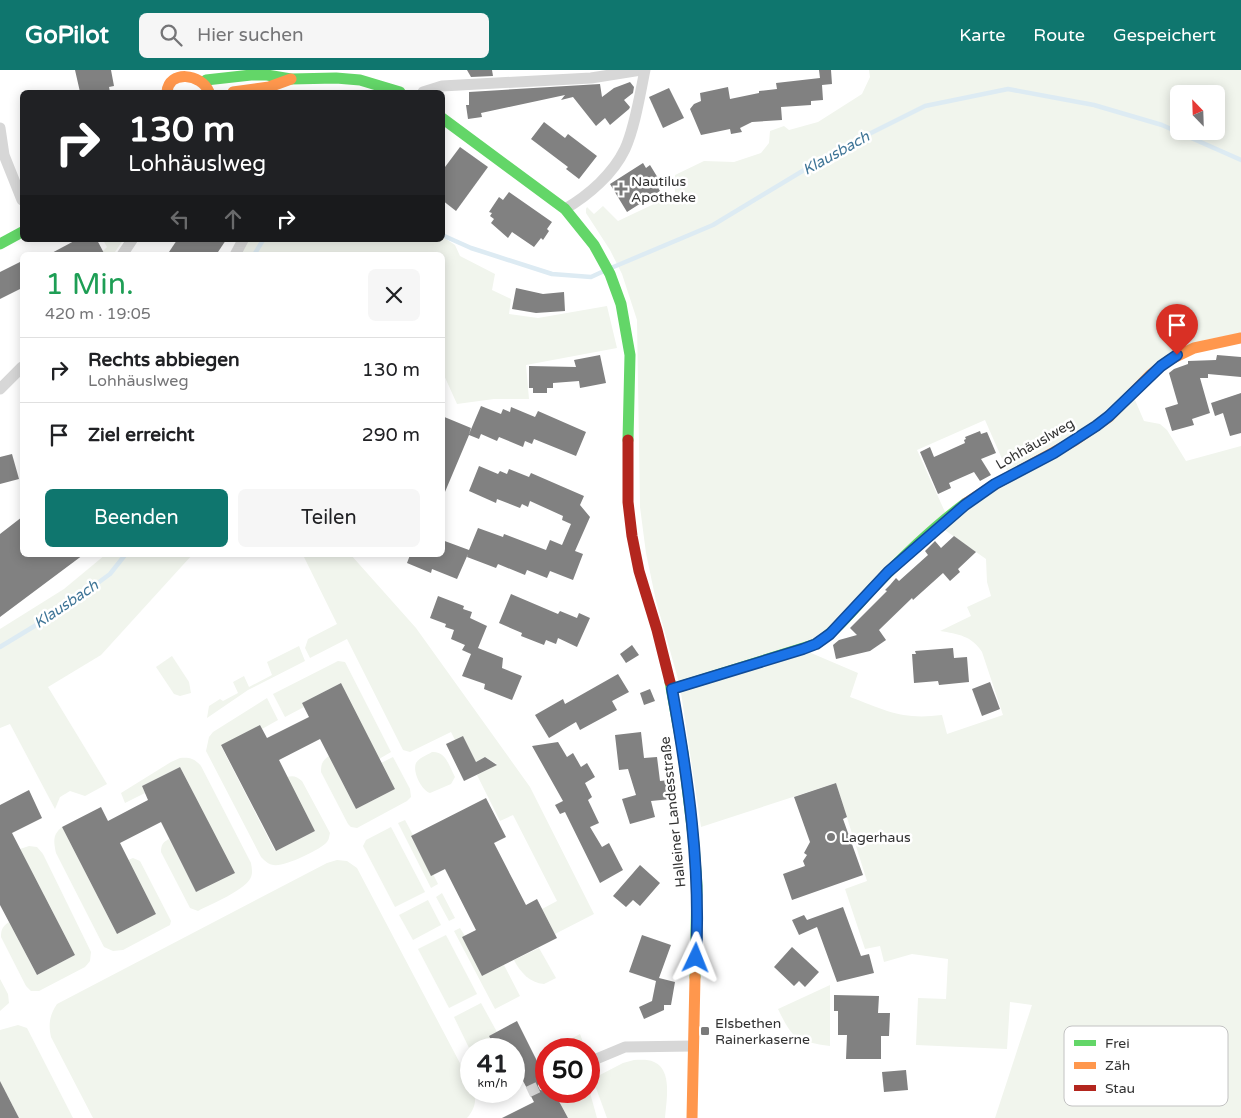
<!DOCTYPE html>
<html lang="de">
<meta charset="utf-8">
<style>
body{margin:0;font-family:"Varela Round",sans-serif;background:#f6f6f6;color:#202124;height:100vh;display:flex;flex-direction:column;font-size:19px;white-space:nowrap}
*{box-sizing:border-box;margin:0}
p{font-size:16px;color:#757577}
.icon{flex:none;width:28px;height:28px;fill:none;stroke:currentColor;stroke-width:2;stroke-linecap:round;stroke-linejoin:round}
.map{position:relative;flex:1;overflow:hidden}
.details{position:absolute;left:20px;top:182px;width:425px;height:305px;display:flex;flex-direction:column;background:#fff;border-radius:8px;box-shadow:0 2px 12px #0003}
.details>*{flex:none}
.guide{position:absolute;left:20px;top:20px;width:425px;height:152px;border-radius:8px;box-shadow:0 2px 12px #0003;background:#202124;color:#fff;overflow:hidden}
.needle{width:32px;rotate:337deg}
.fabs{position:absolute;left:1170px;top:15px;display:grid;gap:10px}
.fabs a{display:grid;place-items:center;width:55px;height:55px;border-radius:8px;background:#fff;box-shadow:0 2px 12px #0003;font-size:25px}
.speed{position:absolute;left:460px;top:968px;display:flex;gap:10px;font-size:25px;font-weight:700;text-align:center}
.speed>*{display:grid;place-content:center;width:65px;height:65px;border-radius:50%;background:#fff;box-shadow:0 2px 12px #0003;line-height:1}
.speed small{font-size:12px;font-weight:400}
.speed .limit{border:8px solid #d22;background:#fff;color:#111}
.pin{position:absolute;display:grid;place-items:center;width:42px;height:42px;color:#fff;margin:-51px -21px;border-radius:50% 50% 50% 0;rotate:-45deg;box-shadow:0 0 5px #0007}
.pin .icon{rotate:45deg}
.me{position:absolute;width:55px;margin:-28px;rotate:2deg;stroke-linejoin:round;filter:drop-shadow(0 0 4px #0008)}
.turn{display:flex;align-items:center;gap:18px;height:105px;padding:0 25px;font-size:22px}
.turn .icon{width:65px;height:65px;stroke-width:2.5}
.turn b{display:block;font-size:35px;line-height:42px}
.lanes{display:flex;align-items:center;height:48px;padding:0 25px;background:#0003;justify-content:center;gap:25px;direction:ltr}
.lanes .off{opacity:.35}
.round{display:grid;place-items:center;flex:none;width:52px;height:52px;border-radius:8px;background:#f6f6f6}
.overview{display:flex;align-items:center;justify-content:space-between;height:85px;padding:0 25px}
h1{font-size:30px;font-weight:600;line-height:38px;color:#1e9e55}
.button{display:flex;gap:10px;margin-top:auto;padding:10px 25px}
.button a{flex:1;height:58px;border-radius:8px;background:#0f766e;color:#fff;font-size:20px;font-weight:600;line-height:58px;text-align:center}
.button a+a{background:#f6f6f6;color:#202124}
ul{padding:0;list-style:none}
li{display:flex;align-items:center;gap:15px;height:65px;padding:0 25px;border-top:1px solid #e0e0e0}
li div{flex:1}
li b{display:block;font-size:19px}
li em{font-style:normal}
header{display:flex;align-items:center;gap:30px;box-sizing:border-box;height:70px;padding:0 25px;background:#0f766e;color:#fff}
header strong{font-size:24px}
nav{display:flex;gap:28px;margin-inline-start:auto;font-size:18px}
.search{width:350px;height:45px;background:#f6f6f6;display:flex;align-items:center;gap:12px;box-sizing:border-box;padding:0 18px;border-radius:8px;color:#757577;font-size:19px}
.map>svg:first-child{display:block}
.green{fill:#f1f5ed;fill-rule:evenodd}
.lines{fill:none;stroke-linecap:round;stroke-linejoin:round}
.stream{stroke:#ddebf3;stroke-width:4.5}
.building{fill:#818181}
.street-tunnel{stroke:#d6d6d6;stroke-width:11;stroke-dasharray:11 5.5;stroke-linecap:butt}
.street{stroke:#d7d7d7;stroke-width:11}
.fast{stroke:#63d668;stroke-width:11}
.slow{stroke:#ff974d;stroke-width:11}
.jam{stroke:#b3261e;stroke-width:11}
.route-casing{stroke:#114b97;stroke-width:12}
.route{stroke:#1a73e8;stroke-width:9}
.poi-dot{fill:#7a7a7a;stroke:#fff;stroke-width:2}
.labels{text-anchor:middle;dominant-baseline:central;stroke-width:5;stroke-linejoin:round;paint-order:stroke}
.poi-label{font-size:14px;fill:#333;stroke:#fff;text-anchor:start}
.street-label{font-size:14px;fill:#333;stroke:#fff}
.water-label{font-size:15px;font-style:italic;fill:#3f7597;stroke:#fff}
.key{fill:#fff;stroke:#c2c2c2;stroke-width:1}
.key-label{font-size:14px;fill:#333}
</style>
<header>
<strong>GoPilot</strong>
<div class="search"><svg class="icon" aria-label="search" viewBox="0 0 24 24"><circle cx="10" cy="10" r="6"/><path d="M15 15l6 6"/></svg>Hier suchen</div>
<nav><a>Karte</a><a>Route</a><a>Gespeichert</a></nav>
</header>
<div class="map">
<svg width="1241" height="1048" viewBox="0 0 1241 1048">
<rect width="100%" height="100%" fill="#fff"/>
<g class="green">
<path d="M869 0H1241V263L1204 270 1132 323 1144 351 1160 354 1167 360 1186 391 1241 376V1048H995L1032 935 1010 932 1007 979 916 975 918 928 946 929 948 889 912 884 884 892 880 876 865 879 845 819 867 811 836 713 701 757 680 616 656 531 646 483 640 437 637 250 622 204 610 180 586 143V139L587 137 594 144 603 136 618 151 675 124V105L704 91 734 92 761 83 769 73 770 61 784 56 789 60 818 52 862 24 870 7ZM1179 24H1216V61H1179ZM985 350 1010 407 945 442 917 380ZM939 456 986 489 987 512 991 526 967 537 971 546 940 561C958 564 972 566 982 582L1003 645 947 664 942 645C902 650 887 641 850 627L858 603 804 580Z"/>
<path d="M443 167 455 175 460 186 495 204 492 220 511 229 509 244 538 248 607 236 617 278 526 295 529 329H494L457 334 443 303 442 185H240L248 170H442Z"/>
<path d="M103 170H123L113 185H99L107 177Z"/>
<path d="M105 485H192L101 585 48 617 107 714 85 726 70 721 60 727 55 739 10 654 0 658V559L64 519Z"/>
<path d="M303 485H351L416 558 530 717 594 844 555 864 542 839 557 831 513 745 500 751 477 705 497 694 485 687 476 692 463 666 455 670 451 662 410 682 403 680 347 569 310 588 305 578 308 569 337 554Z"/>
<path d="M299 576 305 591 248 620 207 648 209 636 220 629 223 631 238 623 233 612 244 606 249 617 272 605 267 592Z"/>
<path d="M172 586 189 612 191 623 180 626 174 624 156 597Z"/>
<path d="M338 591 345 592 391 682 379 689 341 613 302 633 304 637 285 647 273 624Z"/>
<path d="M267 628 278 650 262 659 260 655 221 676 275 781 315 761 287 707C294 705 297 707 302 711L330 763C329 767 329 771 325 774 317 781 284 797 274 795 269 795 265 791 261 787L206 681 209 667 213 662Z"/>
<path d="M432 682C446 681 449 696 455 707L451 714 430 723C422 721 412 702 416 693 419 688 427 685 432 682Z"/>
<path d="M329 686 356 739 395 719 381 693 393 687 410 719 411 727 407 731 357 758 351 757 348 754 321 702C321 694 322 691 329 686Z"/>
<path d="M180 688C190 687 195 689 201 696L251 793C252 799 253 804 250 809 243 821 211 834 198 841L190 838 161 782C161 775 163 772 169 769L196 822 234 803 180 697 142 716 145 723 125 733 121 723 171 692Z"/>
<path d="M405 750 413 765 411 767 431 805 433 804 438 814 431 818 398 753Z"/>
<path d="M62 757 117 864 156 844 128 790 133 788 140 791 171 851 170 855 123 880 113 881 104 877 56 783C54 772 52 765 62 757Z"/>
<path d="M391 757 425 822 395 837 363 776 366 770Z"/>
<path d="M29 776 37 777 43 784 91 882 90 891 85 897 39 921H31L26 916 1 867C1 859 3 856 9 852L37 905 75 885 20 779Z"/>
<path d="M337 790 347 791 357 798 471 1014V1021H474C477 1031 474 1040 467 1048H93L51 967C48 954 50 944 57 934L327 793Z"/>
<path d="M442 823 455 848 449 851 436 827Z"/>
<path d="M428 830 441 855 413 870 399 845Z"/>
<path d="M460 858 465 866 463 868 482 906 504 895 520 926 495 939 454 861Z"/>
<path d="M446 865 477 924 449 938 418 879Z"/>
<path d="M539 878 556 908 544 914C530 913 520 902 514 890Z"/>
<path d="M0 909 8 924 9 933 0 941Z"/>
<path d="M830 915V976C796 971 793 970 778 939Z"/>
<path d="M481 933 497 962 489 966 496 979H471V982L454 947Z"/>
<path d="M18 955 27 958 73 1048H19L0 1011V960Z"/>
<path d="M580 964 583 972 570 979H552Z"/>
<path d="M634 990C640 990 648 989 654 992 673 1000 666 1032 665 1048H607L596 1018 594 1008 623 993Z"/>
<path d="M589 1019 597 1048H568L557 1027 568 1021H589Z"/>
</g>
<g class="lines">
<g class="stream">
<path d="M442 165 471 178 552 204 591 207 604 201"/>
<path d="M254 185 263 170"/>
<path d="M611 198 713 155 839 79 925 36 1008 19 1094 35 1162 55 1241 90"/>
<path d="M0 577 61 540 110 504 125 485"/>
</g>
</g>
<g class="building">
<path d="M75 0H111L114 16 109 17 110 22H80Z"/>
<path d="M467 0H492L493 6 471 7Z"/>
<path d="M819 0H831L832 14 822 15 823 30 811 31V35L781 37 782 50 752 52 740 58 742 62 731 64 730 59 701 65 690 39 694 34 701 31 700 23 728 17 730 29 759 23V21L777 19 776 13 820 8Z"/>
<path d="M630 12 634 17 633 23 624 30 630 37 629 39 610 55 605 48 596 56 573 27 561 30 565 25 481 43 482 47 468 49 466 35H469V22L600 14 602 27 614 18Z"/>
<path d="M669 18 684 48 663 58 649 27Z"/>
<path d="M544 52 565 68 568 64 597 86 579 109 566 99 568 97 531 69Z"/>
<path d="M460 77 488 97 456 141 442 130V101Z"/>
<path d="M643 93 646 98 650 95 661 113 657 116 660 121 627 142 610 114Z"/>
<path d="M509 122 552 152 547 159 549 161 543 170 541 168 534 177 512 162 508 168 491 153 494 149 490 146 492 143 489 142 499 127 503 130Z"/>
<path d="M76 170H97L105 185H48Z"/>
<path d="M177 170H226L216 185H167Z"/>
<path d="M22 191V218L0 229V202Z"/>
<path d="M516 218 543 224 564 222 565 241 536 243 512 239Z"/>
<path d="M600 285 606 313 580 318 579 311 553 313V318H547V323H533V318H529V296L576 297 574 290Z"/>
<path d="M1217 285 1241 287V307L1208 304V308H1200L1210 343 1192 349 1194 355 1172 361 1165 338 1178 334 1169 303 1174 299 1188 294V291L1216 290Z"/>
<path d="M1241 323V363L1230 366 1223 343 1215 346 1211 333Z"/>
<path d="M481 336 501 344 503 339 510 342 511 337 535 347 538 341 586 362 576 386 534 369 532 374 525 371 523 377 499 367 497 371 481 364 479 369 469 365 442 429V346L471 358 469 364Z"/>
<path d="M980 361 981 364 987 362 996 383 981 389 991 405 980 411 974 402 949 413 951 418 938 424 920 382 930 377 934 387 965 373 964 370 966 369 965 367Z"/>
<path d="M12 384 19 409 0 414V387Z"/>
<path d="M479 396 498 404 500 401 507 404 509 399 529 407 531 403 584 426 580 435 590 447 575 481 583 484 573 510 550 501 547 508 527 500 525 505 498 494 496 498 467 487 468 484 457 509 432 499 431 503 407 493 410 485H442V470L469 480 478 458 503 467 504 464 546 480 550 470 562 475 571 454 562 450 563 446 530 431 528 437 522 434 520 438 497 429 496 433 469 421Z"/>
<path d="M22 447V485H83L0 547V464Z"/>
<path d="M954 466 976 482 958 499 960 502 950 511 943 503 913 530 912 528 879 560 886 570 870 581 836 589 833 575 839 570 857 565 850 558 887 521 885 520 890 515 896 508 899 511 928 485 925 481 935 471 941 478Z"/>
<path d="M511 524 558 544 560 541 577 548 579 543 590 548 577 577 558 568 556 574 546 570 544 575 521 566 522 563 499 553Z"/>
<path d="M438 526 464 536 463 539 472 542 470 548 487 556 478 578 503 588 502 598 522 606 512 630 484 619 485 614 462 606 471 584 462 580 465 575 451 569 454 560 445 557 446 554 430 548Z"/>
<path d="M632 575 639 585 626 593 620 584Z"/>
<path d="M953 578 954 588 967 587 969 612 939 615 938 611 914 613 912 584H916L915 581Z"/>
<path d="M618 604 629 622 612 631 617 640 580 660 576 652 549 668 535 645 563 629 565 634Z"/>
<path d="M990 612 1000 639 982 646 972 619Z"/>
<path d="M341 613 395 719 356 739 320 669 279 690 315 761 276 781 221 675 260 655 267 668 309 647 302 633Z"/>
<path d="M650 619 655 631 644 635 640 623Z"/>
<path d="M641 662 644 688 657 687 660 711 669 710 671 729 651 731 655 747 630 754 622 729 636 725 628 699 619 700 615 665Z"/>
<path d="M463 666 476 692 485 687 497 695 464 711 446 674Z"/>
<path d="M558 672 567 687 573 683 581 697 587 693 595 707 585 713 592 727 588 730 599 753 590 757 602 777 609 773 623 800 600 813 565 742 560 744 555 735 563 731 532 676Z"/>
<path d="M180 697 235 803 196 822 161 752 120 773 156 844 117 864 62 757 101 737 108 751 148 730 142 716Z"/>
<path d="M836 713 847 747 843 749 863 805 792 830 783 804 805 796 803 791 807 785 804 783 810 772 794 727Z"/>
<path d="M29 720 42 748 12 763 75 885 37 905 0 835V735Z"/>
<path d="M486 728 506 767 494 773 526 835 537 829 557 868 482 906 462 867 476 860 445 799 431 806 411 766Z"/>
<path d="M640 795 660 813 640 836 633 830 626 837 613 826Z"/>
<path d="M843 837 861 886 869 884 874 903 837 912 817 857 799 865 792 850 804 845 807 850Z"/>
<path d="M642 865 671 875 659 908 675 912 671 935H664V940L644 949 639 937 652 931 656 911 629 902Z"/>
<path d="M792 877 819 902 805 917 799 911 794 916 774 897Z"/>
<path d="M834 925 879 926 878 943H890L889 966H881V989H846L847 965H838V941H834Z"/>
<path d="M517 951 539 995 536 997 541 1007 538 1012V1016L540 1020 548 1021 550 1024 554 1022 568 1048H502L534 1032 521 1007 514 1011V979H496L489 966Z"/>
<path d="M906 1000 908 1020 884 1022 882 1002Z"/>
<path d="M0 1011 19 1048H0Z"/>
</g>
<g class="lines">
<path class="street-tunnel" d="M528 1022 545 1014"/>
<g class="street">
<path d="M423 22 442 16 591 8 641 0"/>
<path d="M0 58 4 85 22 130"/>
<path d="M565 139C589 125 613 104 625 79 635 57 640 24 645 0"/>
<path d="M122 185 132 170"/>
<path d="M235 185 243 170"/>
<path d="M0 319 22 297"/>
<path d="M589 992 625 977 693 976"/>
<path d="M545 1014 546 1013"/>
</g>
<g class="fast">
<path d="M206 10 251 5H267L291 9 336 8 360 10 400 22"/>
<path d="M442 48 565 139 594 175 610 204 621 234 630 285 628 370"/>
<path d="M0 174 22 162"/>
<path d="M670 612 683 683 694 774 697 816 695 907"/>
<path d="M672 619 816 574C838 559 855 538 873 518 902 488 932 458 966 433"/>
</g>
<g class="slow">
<path d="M167 22C169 0 201 3 209 22"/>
<path d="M233 22 269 17 291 9"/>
<path d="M966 433 992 416 1074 371 1109 347 1150 305 1169 290 1194 278 1241 268"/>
<path d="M692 1048 695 907"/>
</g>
<path class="jam" d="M628 370V432L632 466 639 501 657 560 670 612"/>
</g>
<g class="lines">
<defs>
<path id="route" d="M696 888C701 797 688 708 672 619L803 579 816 574 830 564 888 502 965 435 995 414 1054 383 1096 356 1109 346 1161 296 1177 285"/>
</defs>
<use href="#route" class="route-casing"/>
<use href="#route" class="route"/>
</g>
<g class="poi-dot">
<path d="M618.5 111.5h5v5h5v5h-5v5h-5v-5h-5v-5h5z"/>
<circle cx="831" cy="767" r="5"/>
<rect x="700" y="956" width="10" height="10" rx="2.5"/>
</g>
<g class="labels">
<g class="poi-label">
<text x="631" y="111">Nautilus<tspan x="631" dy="16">Apotheke</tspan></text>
<text x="841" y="767">Lagerhaus</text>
<text x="715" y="953">Elsbethen<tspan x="715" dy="16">Rainerkaserne</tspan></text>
</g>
<g class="street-label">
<text transform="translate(1035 374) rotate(-30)">Lohhäuslweg</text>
<text transform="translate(673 742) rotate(-96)">Halleiner Landesstraße</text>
</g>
<g class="water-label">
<text transform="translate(836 83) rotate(-29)">Klausbach</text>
<text transform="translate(66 534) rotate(-34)">Klausbach</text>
</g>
</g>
<rect x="1064" y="956" width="164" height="80" rx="8" class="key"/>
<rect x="1074" y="970" width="22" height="6" fill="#63d668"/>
<rect x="1074" y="992" width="22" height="7" fill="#ff974d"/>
<rect x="1074" y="1015" width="22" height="6" fill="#b3261e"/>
<g class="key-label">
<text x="1105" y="978">Frei</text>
<text x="1105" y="1000">Zäh</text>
<text x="1105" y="1023">Stau</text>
</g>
</svg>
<div class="fabs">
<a><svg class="needle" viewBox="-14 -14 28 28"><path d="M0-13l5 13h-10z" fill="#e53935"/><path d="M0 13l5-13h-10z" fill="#757577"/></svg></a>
</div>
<div class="speed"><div>41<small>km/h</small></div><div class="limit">50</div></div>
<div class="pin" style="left:1177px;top:285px;background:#d93025"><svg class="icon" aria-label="arrive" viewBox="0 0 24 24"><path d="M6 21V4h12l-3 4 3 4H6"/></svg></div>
<svg class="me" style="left:696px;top:888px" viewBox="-20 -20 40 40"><path d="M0-17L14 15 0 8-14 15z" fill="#1a73e8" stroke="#fff" stroke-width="4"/></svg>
<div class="guide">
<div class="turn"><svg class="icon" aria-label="right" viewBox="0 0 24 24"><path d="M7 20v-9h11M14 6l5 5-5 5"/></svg><div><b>130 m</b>Lohhäuslweg</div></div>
<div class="lanes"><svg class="icon off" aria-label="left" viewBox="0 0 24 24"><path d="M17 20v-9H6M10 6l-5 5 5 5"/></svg><svg class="icon off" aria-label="ahead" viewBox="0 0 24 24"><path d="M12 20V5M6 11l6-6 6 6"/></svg><svg class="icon" aria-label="right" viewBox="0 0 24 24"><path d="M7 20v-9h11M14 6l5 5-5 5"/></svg></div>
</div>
<section class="details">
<div class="overview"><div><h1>1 Min.</h1><p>420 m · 19:05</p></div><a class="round"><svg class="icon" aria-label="close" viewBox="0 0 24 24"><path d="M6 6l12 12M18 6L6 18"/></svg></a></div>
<ul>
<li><svg class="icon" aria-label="right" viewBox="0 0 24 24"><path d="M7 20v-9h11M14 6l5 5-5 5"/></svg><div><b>Rechts abbiegen</b><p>Lohhäuslweg</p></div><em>130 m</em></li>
<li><svg class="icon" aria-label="arrive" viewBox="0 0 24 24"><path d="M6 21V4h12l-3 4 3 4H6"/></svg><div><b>Ziel erreicht</b></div><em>290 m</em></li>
</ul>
<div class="button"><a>Beenden</a><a>Teilen</a></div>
</section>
</div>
